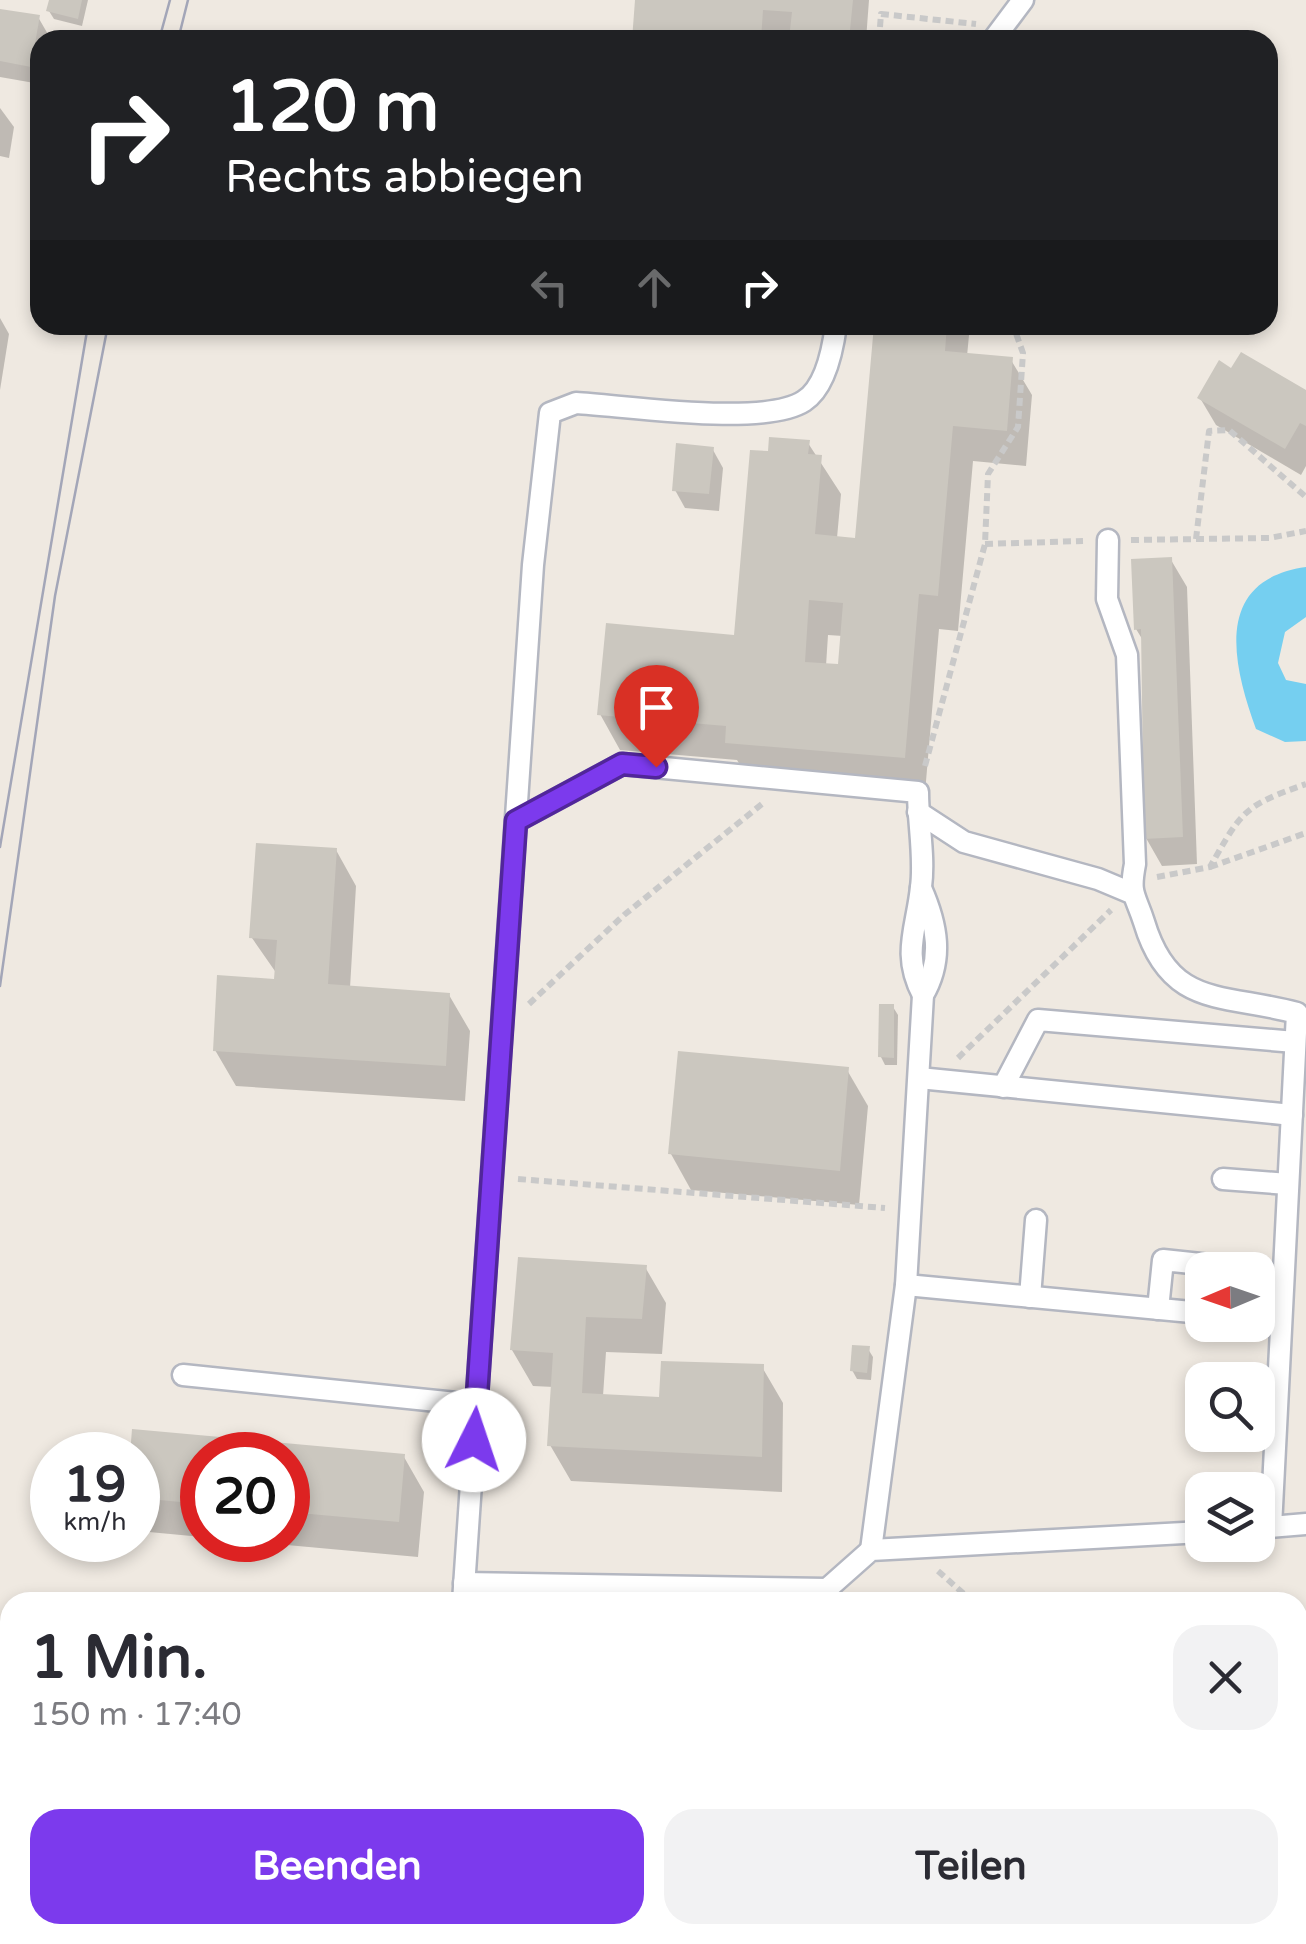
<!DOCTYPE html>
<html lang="de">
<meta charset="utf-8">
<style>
body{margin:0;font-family:"Varela Round",sans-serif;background:#f2f2f3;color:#2b2b33;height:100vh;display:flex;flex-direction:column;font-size:38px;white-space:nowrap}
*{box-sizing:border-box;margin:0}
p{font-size:32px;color:#7c7c81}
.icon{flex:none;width:55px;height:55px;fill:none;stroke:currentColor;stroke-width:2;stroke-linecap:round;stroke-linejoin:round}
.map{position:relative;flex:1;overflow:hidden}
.side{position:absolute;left:0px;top:1592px;width:1308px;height:352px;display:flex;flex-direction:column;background:#fff;border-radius:30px 30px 0 0;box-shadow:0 5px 15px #0003}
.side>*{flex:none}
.banner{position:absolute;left:30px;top:30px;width:1248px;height:305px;border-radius:30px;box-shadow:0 5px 15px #0003;background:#202124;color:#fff;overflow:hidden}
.needle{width:65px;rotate:268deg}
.controls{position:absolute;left:1185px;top:1252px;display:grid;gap:20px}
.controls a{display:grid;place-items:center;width:90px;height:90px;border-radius:20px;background:#fff;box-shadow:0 5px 15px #0003;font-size:50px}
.speed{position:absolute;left:30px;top:1432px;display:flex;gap:20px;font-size:50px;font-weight:700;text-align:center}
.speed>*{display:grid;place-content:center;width:130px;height:130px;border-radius:50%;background:#fff;box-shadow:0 5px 15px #0003;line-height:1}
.speed small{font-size:25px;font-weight:400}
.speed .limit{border:15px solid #d22;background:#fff;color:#111}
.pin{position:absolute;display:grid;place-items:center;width:85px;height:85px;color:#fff;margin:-102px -42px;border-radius:50% 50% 50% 0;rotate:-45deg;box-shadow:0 0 10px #0007}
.pin .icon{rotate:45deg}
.me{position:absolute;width:110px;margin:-55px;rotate:4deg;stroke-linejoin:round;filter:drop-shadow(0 0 8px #0008)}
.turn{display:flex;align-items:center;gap:35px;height:210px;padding:0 30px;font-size:45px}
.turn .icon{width:130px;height:130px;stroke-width:2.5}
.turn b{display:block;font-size:70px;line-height:85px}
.lanes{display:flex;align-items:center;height:95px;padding:0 30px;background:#0003;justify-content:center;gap:50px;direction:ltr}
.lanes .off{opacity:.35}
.round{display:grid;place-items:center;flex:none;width:105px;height:105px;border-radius:30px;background:#f2f2f3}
.overview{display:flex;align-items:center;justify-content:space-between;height:170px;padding:0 30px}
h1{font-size:60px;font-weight:800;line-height:75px}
.button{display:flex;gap:20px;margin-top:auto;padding:20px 30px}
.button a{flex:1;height:115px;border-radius:30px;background:#7c3aed;color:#fff;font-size:40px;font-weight:800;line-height:115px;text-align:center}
.button a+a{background:#f2f2f3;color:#2b2b33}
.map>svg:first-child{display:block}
.pitch{fill:#c9ec9a}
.water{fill:#75cff0}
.shadow{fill:#0003;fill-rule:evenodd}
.building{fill:#cbc7bf;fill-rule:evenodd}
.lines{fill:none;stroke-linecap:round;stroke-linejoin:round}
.lane-casing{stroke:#b4b7c1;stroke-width:25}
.path{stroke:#c9c9c9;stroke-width:6;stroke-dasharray:8 5;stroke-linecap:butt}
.lane{stroke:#fff;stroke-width:20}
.tram{stroke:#a3a6b8;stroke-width:2.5}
.route-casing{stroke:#51269a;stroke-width:25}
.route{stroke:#7c3aed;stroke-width:18}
</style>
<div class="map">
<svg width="1306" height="1944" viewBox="0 0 1306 1944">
<rect width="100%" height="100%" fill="#efe9e1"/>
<g class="pitch">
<path d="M1298 1734 1306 1736V1944H1107L1109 1935H1298Z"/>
<path d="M93 1935H293L292 1944H92Z"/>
</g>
<path class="water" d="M1306 567V617L1285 632 1278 663 1286 680 1306 684V741L1285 742 1256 729C1232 663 1213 580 1306 567Z"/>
<g class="shadow">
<path d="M52 0H88L82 26 54 19 49 11Z"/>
<path d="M638 0H869L866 40 778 36V40H634Z"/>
<path d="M0 11 38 17 49 36 48 40H40V84L0 77Z"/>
<path d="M0 108 14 127 9 158 0 156Z"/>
<path d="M0 318 9 334 0 390Z"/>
<path d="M876 325H970L967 356 1011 360 1032 395 1026 466 973 461 958 631 939 629 925 793 748 778 737 760 620 750 600 714 736 637 771 454 808 443 841 494 837 538 858 540ZM828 635 843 636 841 667 826 666Z"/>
<path d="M1232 371 1306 393V466L1301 475 1216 425 1200 398Z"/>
<path d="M713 450 723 468 719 511 685 508 675 490Z"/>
<path d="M1171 560 1187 587 1197 864 1162 866 1146 838 1144 642 1136 629Z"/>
<path d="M336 850 356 886 350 988 449 995 470 1031 465 1101 236 1086 215 1050 276 982 277 974 252 938Z"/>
<path d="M893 1007 898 1015 897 1065H885L881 1057Z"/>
<path d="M847 1070 868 1106 859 1205 691 1190 671 1154Z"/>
<path d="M645 1267 666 1303 662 1354 606 1352 603 1396 662 1400 762 1367 783 1403 782 1492 571 1481 550 1445 554 1387 533 1386 512 1350Z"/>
<path d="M868 1349 873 1357 871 1380 857 1379 852 1370Z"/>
<path d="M134 1432 404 1457 424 1492 418 1557 232 1540H288V1455H202V1537L149 1532 138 1513Z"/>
<path d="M535 1935H698L697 1944H541Z"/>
</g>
<g class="building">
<path d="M49 0H82L78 19 46 11Z"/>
<path d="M635 0H853L849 40 789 39 792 12 763 10 761 40H632Z"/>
<path d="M0 9 40 15 31 67 0 61Z"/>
<path d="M874 325H947L945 351 1013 357 1007 431 953 426 938 596 919 594 905 758 725 743 726 726 597 715 606 623 734 635 750 450 768 451 769 437 810 440 808 454 822 455 815 534 855 538ZM809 600 843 603 838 664 805 662Z"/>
<path d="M1241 352 1306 390V426L1300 423 1285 449 1197 398 1219 360 1231 368Z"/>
<path d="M676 443 714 447 709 494 672 491Z"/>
<path d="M1172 557 1183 837 1144 839 1141 629 1134 630 1131 559Z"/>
<path d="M256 843 337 848 328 984 450 993 446 1066 213 1051 217 975 274 979 277 940 249 938Z"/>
<path d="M879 1004H894V1058L878 1057Z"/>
<path d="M678 1051 849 1067 840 1171 668 1154Z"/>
<path d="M518 1257 647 1265 642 1319 586 1317 582 1393 659 1397 661 1361 764 1364 762 1457 547 1446 553 1353 510 1350Z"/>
<path d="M852 1345 870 1346 867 1373 850 1371Z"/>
<path d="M132 1429 405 1454 399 1522 288 1512V1455H202V1504L138 1498V1455H130Z"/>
</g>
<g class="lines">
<defs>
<g id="lane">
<path d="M993 40 1023 0"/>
<path d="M1108 540 1107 599 1127 655 1135 864C1129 895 1135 894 1144 922 1170 1009 1223 993 1297 1013L1271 1527"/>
<path d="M918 812 964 842 1098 879 1129 892"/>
<path d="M516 821 622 764 918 792C918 823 925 857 921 887 917 928 901 954 923 995"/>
<path d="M919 1078 1292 1115"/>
<path d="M1003 1087 1038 1020 1295 1042"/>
<path d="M1223 1179 1288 1184"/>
<path d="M906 1285 1202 1313"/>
<path d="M1030 1297 1036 1220"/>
<path d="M1158 1309 1163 1260 1257 1270"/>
<path d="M183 1375 476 1405"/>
<path d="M1259 1528 1306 1524"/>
<path d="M871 1550 906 1285 923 995C944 959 937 924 921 888"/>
<path d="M464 1583 827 1589 871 1550 1202 1532"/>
<path d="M463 1602 533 565 550 413 576 403C628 406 764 427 804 401 826 387 833 348 836 325"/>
<path d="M791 1935 799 1944"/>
<path d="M450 1944V1935"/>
<path d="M819 1944 821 1935"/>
</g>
</defs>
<use href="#lane" class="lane-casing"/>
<g class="path">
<path d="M879 40 881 14 976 24"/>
<path d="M1196 539 1209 431 1229 430 1306 497"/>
<path d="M1131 540 1269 538 1306 531"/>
<path d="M985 544 1083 541"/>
<path d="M925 766 985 544 988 474 1018 427 1023 353 1013 325"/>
<path d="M1210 867 1306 833"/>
<path d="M1157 877 1210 867C1242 811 1243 806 1306 784"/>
<path d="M529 1004 624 915 762 804"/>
<path d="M958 1058 1111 910"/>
<path d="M518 1179 885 1208"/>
<path d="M938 1571 973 1602"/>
</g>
<use href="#lane" class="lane"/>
<g class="tram">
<path d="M159 40 170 0"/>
<path d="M178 40 188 0"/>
<path d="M0 847 88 325"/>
<path d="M0 986 55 596 108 325"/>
</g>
</g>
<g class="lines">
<defs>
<path id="route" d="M474 1440 516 821 622 764 656 767"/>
</defs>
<use href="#route" class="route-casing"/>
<use href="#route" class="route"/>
</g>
</svg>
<div class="controls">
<a><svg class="needle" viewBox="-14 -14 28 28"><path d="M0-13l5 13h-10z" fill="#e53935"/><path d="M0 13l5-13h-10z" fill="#7c7c81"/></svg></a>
<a><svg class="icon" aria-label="search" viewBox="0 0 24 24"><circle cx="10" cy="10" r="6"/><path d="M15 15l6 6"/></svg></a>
<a><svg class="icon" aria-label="layers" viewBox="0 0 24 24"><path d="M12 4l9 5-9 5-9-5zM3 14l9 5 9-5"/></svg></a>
</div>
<div class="speed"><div>19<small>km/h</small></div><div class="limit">20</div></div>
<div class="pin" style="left:656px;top:767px;background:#d93025"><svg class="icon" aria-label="arrive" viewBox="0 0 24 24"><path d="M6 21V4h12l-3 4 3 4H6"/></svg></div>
<svg class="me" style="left:474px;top:1440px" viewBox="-20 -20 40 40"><circle r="19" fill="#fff"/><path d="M0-13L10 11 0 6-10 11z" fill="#7c3aed"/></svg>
<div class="banner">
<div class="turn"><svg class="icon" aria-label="right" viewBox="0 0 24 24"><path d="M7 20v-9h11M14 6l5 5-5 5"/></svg><div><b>120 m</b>Rechts abbiegen</div></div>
<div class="lanes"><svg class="icon off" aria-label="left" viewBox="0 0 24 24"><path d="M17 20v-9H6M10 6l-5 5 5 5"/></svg><svg class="icon off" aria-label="ahead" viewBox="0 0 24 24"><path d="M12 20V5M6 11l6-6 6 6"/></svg><svg class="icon" aria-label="right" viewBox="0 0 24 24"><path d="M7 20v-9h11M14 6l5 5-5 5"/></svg></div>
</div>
<section class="side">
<div class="overview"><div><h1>1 Min.</h1><p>150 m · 17:40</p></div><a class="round"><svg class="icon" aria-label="close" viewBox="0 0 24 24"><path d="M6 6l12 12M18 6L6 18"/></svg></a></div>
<div class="button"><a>Beenden</a><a>Teilen</a></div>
</section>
</div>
